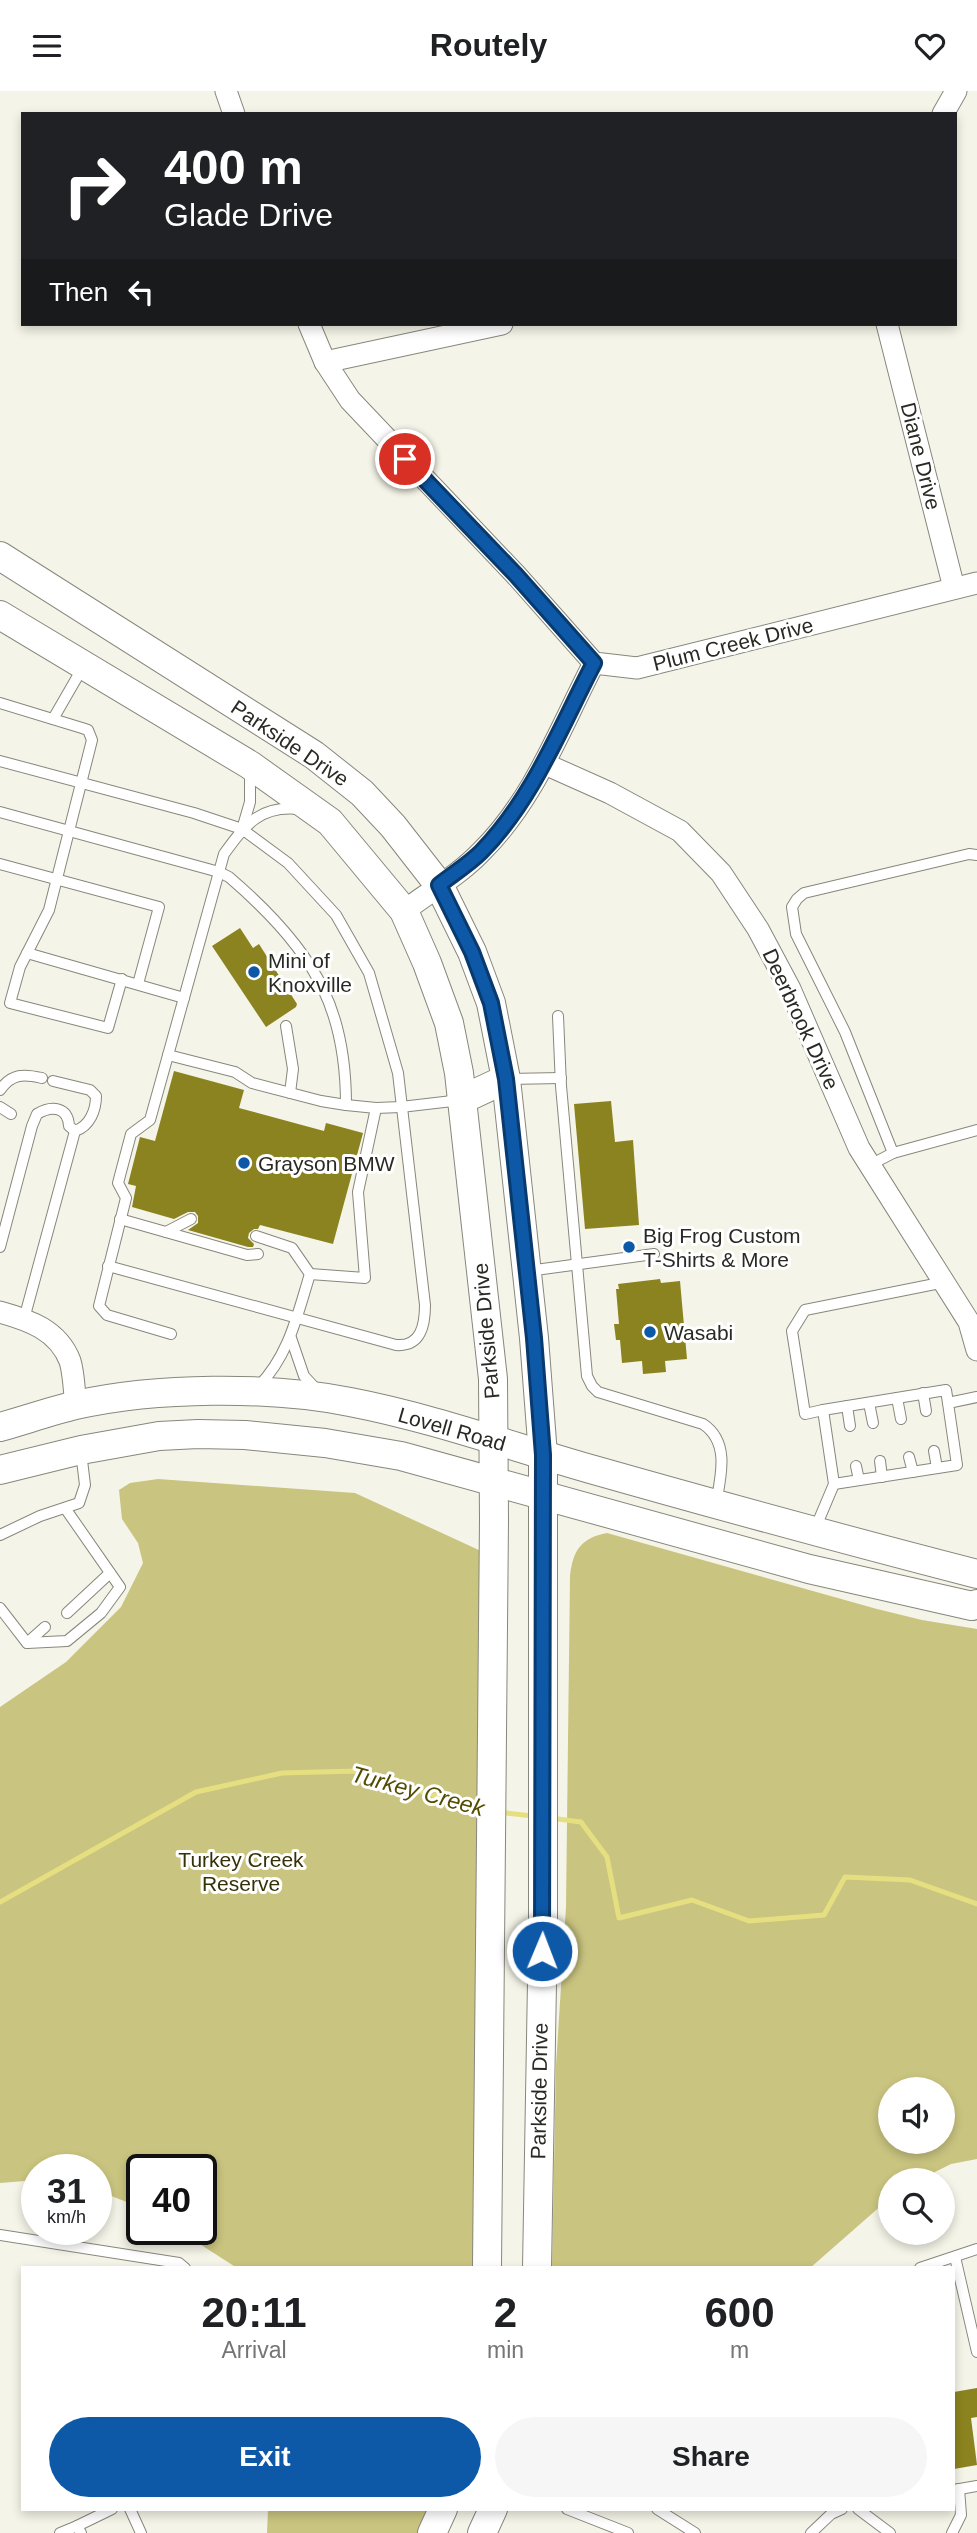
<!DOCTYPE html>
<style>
body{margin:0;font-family:Helvetica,sans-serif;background:#f6f6f6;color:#202124;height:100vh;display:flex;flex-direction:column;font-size:26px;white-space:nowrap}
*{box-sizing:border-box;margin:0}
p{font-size:23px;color:#757577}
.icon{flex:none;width:38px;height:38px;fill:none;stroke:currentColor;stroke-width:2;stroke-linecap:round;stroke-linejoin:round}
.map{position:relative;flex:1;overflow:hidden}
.drawer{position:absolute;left:21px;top:2175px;width:934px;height:245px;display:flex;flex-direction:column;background:#fff;border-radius:0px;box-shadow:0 4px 10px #0003}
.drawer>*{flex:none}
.hud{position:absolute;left:21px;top:21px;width:936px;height:214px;border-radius:0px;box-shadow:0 4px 10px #0003;background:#202124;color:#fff;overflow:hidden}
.buttons{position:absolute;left:878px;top:1986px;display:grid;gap:14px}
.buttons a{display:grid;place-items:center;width:77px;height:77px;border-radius:50%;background:#fff;box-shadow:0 4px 10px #0003;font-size:35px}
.speed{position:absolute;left:21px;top:2063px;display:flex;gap:14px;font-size:35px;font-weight:700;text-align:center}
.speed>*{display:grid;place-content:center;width:91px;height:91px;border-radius:50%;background:#fff;box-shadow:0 4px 10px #0003;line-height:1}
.speed small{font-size:18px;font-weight:400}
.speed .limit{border:4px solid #111;border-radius:10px;background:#fff;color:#111}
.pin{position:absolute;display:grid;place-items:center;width:60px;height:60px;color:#fff;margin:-30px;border:4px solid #fff;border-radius:50%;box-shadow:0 2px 7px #0007}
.me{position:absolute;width:77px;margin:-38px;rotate:1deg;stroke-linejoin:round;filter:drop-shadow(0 0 5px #0008)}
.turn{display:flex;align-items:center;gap:24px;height:147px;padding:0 28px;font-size:32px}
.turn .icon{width:91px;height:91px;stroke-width:2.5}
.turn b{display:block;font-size:49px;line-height:60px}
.then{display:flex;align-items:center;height:66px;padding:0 28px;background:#0003;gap:14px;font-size:26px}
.eta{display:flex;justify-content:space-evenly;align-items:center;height:119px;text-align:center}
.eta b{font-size:42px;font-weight:700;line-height:49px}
.action{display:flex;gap:14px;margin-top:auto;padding:14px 28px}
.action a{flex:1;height:80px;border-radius:42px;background:#0d59a8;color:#fff;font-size:28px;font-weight:700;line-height:80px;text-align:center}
.action a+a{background:#f6f6f6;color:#202124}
header{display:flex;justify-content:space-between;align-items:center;height:91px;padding:0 28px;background:#fff;font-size:32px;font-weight:700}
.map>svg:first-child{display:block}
.green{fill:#c9c47f;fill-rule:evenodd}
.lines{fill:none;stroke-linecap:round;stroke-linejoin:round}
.stream{stroke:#e6df81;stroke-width:5}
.building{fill:#8b831f}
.lane-casing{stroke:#88877c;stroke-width:12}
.street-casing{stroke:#88877c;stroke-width:23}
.secondary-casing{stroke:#88877c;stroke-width:30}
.lane{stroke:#fff;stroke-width:10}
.street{stroke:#fff;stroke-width:21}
.secondary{stroke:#fff;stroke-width:28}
.route-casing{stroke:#083a6d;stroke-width:18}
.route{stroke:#0d59a8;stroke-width:12}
.poi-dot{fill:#0d59a8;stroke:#fff;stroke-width:2.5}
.labels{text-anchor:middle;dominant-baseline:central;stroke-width:6;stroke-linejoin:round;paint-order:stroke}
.street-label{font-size:21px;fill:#2a2a25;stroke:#fff}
.poi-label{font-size:21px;fill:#2a2a25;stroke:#fff;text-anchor:start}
.park-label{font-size:21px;fill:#353208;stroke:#fff}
.water-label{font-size:23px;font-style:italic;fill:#534d00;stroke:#fff}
</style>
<header><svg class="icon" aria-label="menu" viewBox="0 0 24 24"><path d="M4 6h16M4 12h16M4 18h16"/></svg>Routely<svg class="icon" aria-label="heart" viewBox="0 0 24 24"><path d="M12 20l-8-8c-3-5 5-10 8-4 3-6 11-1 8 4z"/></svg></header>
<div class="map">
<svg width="977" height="2442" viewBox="0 0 977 2442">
<rect width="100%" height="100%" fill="#f5f4e8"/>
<g class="green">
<path d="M158 1388 355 1402 481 1460 478 2177H237L178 2139 201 2138V2079H142V2117L96 2099V2079H37V2089L0 2092V1616L66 1571 121 1516 143 1472 138 1452 122 1428 119 1399 130 1392Z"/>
<path d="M607 1442 877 1518 922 1529 977 1538V2068L951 2073 919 2089 891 2090V2106L810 2177H552L556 1975 566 1816 570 1485C573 1459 581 1447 607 1442ZM943 1998V2051H891V1998Z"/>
<path d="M268 2419H430L417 2442H267Z"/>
</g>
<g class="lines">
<g class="stream">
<path d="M498 1721 533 1725"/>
<path d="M550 1727 581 1731 607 1766 619 1827 692 1809 749 1830 824 1824 845 1786 910 1789 977 1813"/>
<path d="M0 1811 196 1701 282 1682 356 1680 481 1719"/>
</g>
</g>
<g class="building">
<path d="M240 837 253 857 259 853 297 913 296 916 266 936 212 855Z"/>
<path d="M174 980 244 999 239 1017 324 1040 326 1032 363 1042 333 1153 260 1134 258 1138H254L249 1142 248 1147 254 1153 253 1156H248L188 1139 198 1132V1125L195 1121H188L174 1128 132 1116 136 1095 128 1093 140 1046 155 1050Z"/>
<path d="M611 1010 615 1051 633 1049 639 1134 585 1138 574 1013Z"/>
<path d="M660 1188 661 1192 680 1190 687 1268 665 1270 666 1281 643 1283 642 1270 622 1272 620 1249H616L614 1233H619L616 1198H619L618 1193Z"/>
<path d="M977 2297V2326L971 2327 977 2374 954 2378V2301Z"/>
</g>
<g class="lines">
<defs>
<g id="lane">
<path d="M0 612 82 637 88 639 92 649 49 819 20 876 10 912 108 937 122 888"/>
<path d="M53 628 83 576"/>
<path d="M0 670 194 722 242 738 288 772 336 824 369 882 398 982 425 1214C425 1234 421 1256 396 1254L108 1175"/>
<path d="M0 721 219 781 229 786C264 816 303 855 323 898 340 933 346 976 346 1014"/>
<path d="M243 735 250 711V679"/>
<path d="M0 773 159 816 138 893"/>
<path d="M27 862 184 907"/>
<path d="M558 925 561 995 587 1285 592 1295 598 1301 703 1333C730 1351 721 1385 716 1412"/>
<path d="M286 935 293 978 290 1002"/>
<path d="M168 964 235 981 252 992 321 1010 346 1014 376 1017 401 1016 461 1009"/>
<path d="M508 988 561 987"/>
<path d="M0 999C12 982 24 983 42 987"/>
<path d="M0 1016 11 1023"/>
<path d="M893 1062 845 941 796 843 792 816 797 808 804 802 969 763 977 764"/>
<path d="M870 1074 893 1062 977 1039"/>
<path d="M120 1128 247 1164 258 1163"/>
<path d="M166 1141 191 1128"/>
<path d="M256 1145 292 1157 310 1183"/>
<path d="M0 1156 32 1035 37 1023C52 1014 68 1016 69 1035L75 1040"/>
<path d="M528 1180 654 1163"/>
<path d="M310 1183 365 1187 358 1101 376 1017"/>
<path d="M24 1228 75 1040C90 1035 96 1019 96 1005L90 999 53 990"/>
<path d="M171 1243 107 1224 99 1215 126 1107 118 1092 131 1043 150 1029 224 763C245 734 260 714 299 718"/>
<path d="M291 1247 304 1285 317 1299"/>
<path d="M258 1296C289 1264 297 1225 310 1183"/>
<path d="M923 1302 926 1320"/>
<path d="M897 1307 901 1328"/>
<path d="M869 1312 873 1332"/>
<path d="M847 1315 850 1335"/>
<path d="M823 1319 946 1299 948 1312"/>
<path d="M934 1360 937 1377"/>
<path d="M909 1366 913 1381"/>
<path d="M880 1370 882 1386"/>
<path d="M856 1375 859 1389"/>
<path d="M834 1393 957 1374 948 1312 977 1306"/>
<path d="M815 1438 834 1393 823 1319 805 1323 792 1240 805 1219 945 1191"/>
<path d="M0 1444 40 1425 79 1412 85 1394 81 1361"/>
<path d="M0 1517 27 1552 67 1550 101 1522 120 1496 65 1417"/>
<path d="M67 1522 110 1482"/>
<path d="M27 1552 45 1536"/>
<path d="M0 2144 179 2172 185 2177"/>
<path d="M955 2166 977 2261"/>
<path d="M920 2177 977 2158"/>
<path d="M954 2399 977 2395"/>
<path d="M130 2418 141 2442"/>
<path d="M567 2418 628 2442"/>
<path d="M657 2418 695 2442"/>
<path d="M858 2418 890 2442"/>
<path d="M60 2442 77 2435"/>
<path d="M81 2442 77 2435 112 2418"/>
<path d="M811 2442 831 2423 842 2418"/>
<path d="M952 2442 961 2424 959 2398"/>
</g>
<g id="street">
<path d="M226 0 234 23"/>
<path d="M943 23 956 0"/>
<path d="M309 233 325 271 350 309 516 484 594 572 637 577 977 492"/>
<path d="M887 233 954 497"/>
<path d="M325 271 502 233"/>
<path d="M545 673 610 702 680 740 721 782 758 838 790 898 859 1057 969 1231 977 1259"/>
<path d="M404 820C429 801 459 784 481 761 534 709 560 637 594 572"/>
<path d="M0 1221C29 1229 58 1239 70 1270 74 1283 74 1300 76 1314"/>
</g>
<g id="secondary">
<path d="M0 465 314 664 362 702 393 735 439 794 472 861 491 912 506 988 534 1247 543 1364V1834L537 2177"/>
<path d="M0 524 250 674 330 731 404 820 427 872 449 932 459 982 493 1288 494 1429 487 2177"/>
<path d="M461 1009 506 988"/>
<path d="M0 1336C25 1329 51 1320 76 1314 156 1296 270 1295 350 1311 433 1327 513 1356 594 1379 721 1415 849 1450 977 1483"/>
<path d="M0 1379 81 1359 159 1345 198 1343 245 1344 325 1352 401 1365 809 1478 972 1515 977 1513"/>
<path d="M432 2442 443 2418"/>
<path d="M482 2442 493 2418"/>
</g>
</defs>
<use href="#lane" class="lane-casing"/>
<use href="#street" class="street-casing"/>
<use href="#secondary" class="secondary-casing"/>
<use href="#lane" class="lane"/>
<use href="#street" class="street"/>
<use href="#secondary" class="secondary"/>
</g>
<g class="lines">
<defs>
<path id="route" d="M405 368 516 484 594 572C560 637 533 708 481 761 469 773 453 783 439 794L472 861 491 912 506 988 534 1247 543 1364 542 1860"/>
</defs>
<use href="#route" class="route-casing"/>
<use href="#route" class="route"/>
</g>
<g class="poi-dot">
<circle cx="254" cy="881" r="7"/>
<circle cx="244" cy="1072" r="7"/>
<circle cx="629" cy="1156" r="7"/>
<circle cx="650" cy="1241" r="7"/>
</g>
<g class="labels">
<g class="street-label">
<text transform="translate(921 365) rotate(76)">Diane Drive</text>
<text transform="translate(733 553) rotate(-14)">Plum Creek Drive</text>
<text transform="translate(290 652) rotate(34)">Parkside Drive</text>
<text transform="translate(801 928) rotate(65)">Deerbrook Drive</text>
<text transform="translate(486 1240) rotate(-95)">Parkside Drive</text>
<text transform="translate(452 1338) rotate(16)">Lovell Road</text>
<text transform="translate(539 2000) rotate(-89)">Parkside Drive</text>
</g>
<g class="poi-label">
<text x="268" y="869">Mini of<tspan x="268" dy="24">Knoxville</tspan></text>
<text x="258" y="1072">Grayson BMW</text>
<text x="643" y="1144">Big Frog Custom<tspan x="643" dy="24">T-Shirts &amp; More</tspan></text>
<text x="664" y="1241">Wasabi</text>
</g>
<g class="park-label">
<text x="241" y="1768">Turkey Creek<tspan x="241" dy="24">Reserve</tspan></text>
</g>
<g class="water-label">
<text transform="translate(418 1700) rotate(15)">Turkey Creek</text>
</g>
</g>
</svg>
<div class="buttons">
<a><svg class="icon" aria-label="sound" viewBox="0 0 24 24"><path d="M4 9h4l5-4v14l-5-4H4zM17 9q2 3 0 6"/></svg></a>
<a><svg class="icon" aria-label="search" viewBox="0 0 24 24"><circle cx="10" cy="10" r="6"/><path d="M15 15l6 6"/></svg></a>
</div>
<div class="speed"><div>31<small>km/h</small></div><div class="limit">40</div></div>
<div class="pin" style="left:405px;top:368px;background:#d93025"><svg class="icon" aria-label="arrive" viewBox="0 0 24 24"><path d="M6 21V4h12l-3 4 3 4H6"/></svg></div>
<svg class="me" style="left:542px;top:1860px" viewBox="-20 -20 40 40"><circle r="17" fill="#0d59a8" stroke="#fff" stroke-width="3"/><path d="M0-11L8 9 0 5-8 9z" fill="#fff"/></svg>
<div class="hud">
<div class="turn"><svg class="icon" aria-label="right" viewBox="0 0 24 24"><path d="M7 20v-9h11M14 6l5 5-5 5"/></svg><div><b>400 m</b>Glade Drive</div></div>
<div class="then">Then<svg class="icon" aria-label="left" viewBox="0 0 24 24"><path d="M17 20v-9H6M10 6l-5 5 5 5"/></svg></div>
</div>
<section class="drawer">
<div class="eta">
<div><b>20:11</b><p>Arrival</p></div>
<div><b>2</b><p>min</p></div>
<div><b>600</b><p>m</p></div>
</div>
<div class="action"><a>Exit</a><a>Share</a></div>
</section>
</div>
